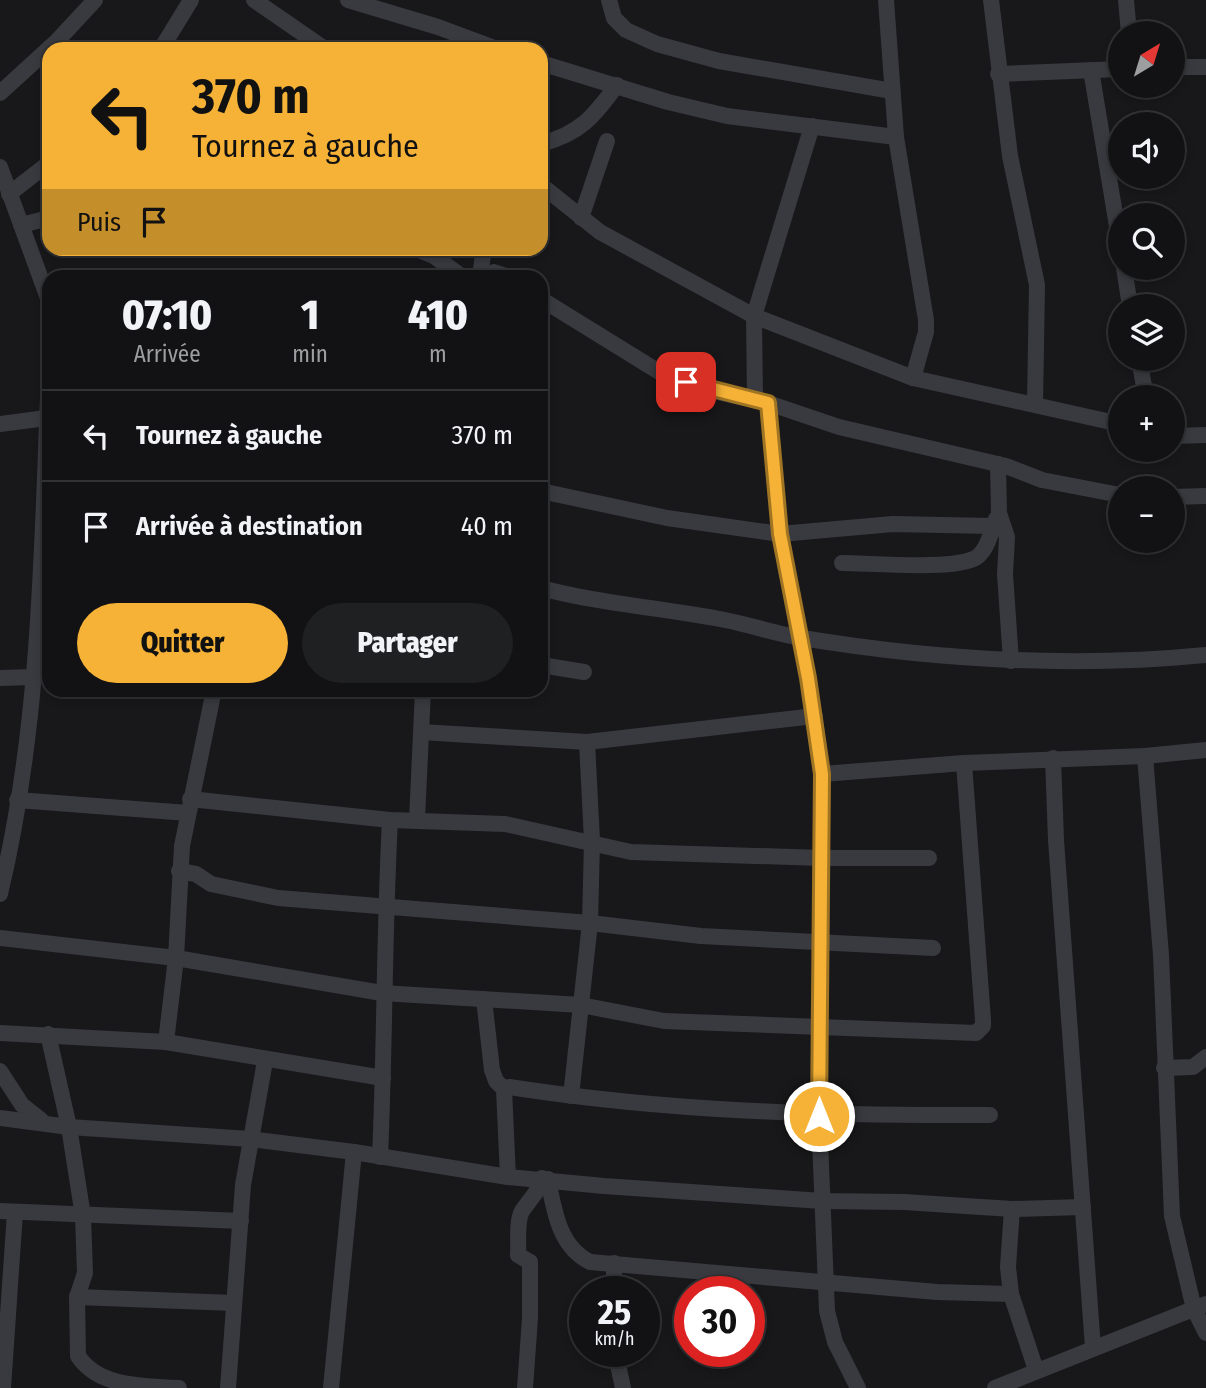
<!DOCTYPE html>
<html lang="fr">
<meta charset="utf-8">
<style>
body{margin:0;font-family:"Fira Sans Condensed",sans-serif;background:#1f2022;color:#f1f3f6;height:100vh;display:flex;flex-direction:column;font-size:26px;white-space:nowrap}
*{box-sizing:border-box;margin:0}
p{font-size:23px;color:#9c9ea0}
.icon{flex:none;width:38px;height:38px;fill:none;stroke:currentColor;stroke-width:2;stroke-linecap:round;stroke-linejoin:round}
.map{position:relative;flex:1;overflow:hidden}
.details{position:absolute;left:42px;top:270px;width:506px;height:427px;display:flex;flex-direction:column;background:#121214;border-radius:21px;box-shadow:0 4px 10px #0003,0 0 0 2px #313234}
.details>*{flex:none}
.banner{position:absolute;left:42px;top:42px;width:506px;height:214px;border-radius:21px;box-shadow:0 4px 10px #0003,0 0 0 2px #313234;background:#f5b236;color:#111;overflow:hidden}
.needle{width:46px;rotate:38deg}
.tools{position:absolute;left:1108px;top:21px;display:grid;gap:14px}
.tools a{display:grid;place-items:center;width:77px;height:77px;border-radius:50%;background:#121214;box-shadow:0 4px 10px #0003,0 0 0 2px #313234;font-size:35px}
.speed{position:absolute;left:569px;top:1276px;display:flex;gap:14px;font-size:35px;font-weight:700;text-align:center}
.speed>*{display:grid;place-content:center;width:91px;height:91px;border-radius:50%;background:#121214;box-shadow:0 4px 10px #0003,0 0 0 2px #313234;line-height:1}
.speed small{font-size:18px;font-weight:400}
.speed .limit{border:10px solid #d22;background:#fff;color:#111}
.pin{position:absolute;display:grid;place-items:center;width:60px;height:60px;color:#fff;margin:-30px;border-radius:14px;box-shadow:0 4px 10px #0006}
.me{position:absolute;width:77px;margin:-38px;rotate:0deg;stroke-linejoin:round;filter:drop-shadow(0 0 5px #0008)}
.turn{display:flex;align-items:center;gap:24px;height:147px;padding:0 35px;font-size:32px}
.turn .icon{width:91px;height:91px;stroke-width:2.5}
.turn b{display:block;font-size:49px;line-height:60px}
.then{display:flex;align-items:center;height:66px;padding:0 35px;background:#0003;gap:14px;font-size:26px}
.eta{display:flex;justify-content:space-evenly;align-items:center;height:119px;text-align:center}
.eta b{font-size:42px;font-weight:800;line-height:49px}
.primary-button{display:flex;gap:14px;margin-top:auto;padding:14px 35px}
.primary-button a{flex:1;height:80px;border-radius:42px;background:#f5b236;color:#111;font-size:28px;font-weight:800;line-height:80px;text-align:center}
.primary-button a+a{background:#1f2022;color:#f1f3f6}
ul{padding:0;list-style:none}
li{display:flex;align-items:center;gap:21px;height:91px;padding:0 35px;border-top:2px solid #313234}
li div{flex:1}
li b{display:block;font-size:26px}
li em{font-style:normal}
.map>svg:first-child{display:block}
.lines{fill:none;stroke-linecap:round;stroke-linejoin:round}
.street{stroke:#393a3f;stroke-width:16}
.route-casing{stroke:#9f7423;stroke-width:18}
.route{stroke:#f5b236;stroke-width:12}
</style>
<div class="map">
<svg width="1206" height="1388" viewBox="0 0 1206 1388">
<rect width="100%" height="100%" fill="#18181a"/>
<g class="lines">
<g class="street">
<path d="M254 0 325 49"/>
<path d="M348 0 438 27 497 49"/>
<path d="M609 0 614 18 626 30 657 44 719 61 892 91"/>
<path d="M886 0 896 137 926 320V332L913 378"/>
<path d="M991 0 1010 156 1037 285 1035 404"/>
<path d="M1126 0 1129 33"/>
<path d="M161 49 191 0"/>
<path d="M541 63 668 102 727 116 896 137"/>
<path d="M1172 67H1206"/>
<path d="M1091 70 1120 244"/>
<path d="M998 74 1120 69"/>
<path d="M0 93 57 41 95 0"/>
<path d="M541 144C581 133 593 117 617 85"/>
<path d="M0 167 49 301"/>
<path d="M541 185 600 232 754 316 913 378 1120 424"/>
<path d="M9 194 49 163"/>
<path d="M581 218 607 141"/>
<path d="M21 225 49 218"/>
<path d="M414 248 434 256 461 276"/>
<path d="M1124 268 1130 306"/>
<path d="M126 276H238"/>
<path d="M480 276 484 248"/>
<path d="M489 276 494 272 506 276"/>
<path d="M541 299 664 375 708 390 768 403 839 427 1006 466 1042 480 1120 495"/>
<path d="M1139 359 1146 397"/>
<path d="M755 400 754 316 812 126"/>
<path d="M768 403 780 534 808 678 822 774 819 1116 827 1311 835 1342 858 1388"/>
<path d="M0 424 46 418"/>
<path d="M1172 436 1206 435"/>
<path d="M998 464 999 513 1007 537 1005 574 1011 661"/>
<path d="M541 491 667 518 780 534 893 524 993 526"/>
<path d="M1172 497 1206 496"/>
<path d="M842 563C871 563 956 571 977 557 988 549 991 531 996 519"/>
<path d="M541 588C601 604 664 608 725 620 751 625 776 634 802 638 936 660 1071 668 1206 655"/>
<path d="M541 665 584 672"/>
<path d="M0 678 33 677"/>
<path d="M421 732 587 742 815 716"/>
<path d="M1145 756 1161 955 1172 1216 1194 1309 1206 1333"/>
<path d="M1053 758 1056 840 1093 1348"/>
<path d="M822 774 964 763 1145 756 1206 750"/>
<path d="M190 799 390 820 505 824 631 852 822 858H929"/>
<path d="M17 800 188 813"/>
<path d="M417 820 423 690"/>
<path d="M179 871 196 874 211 884 278 898 590 923 701 936 933 948"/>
<path d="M0 894C41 723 42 544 49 370"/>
<path d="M0 938 176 958 382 993 581 1005 664 1021 976 1033 983 1026V1020L964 763"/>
<path d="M484 999 492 1070 496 1081 504 1089"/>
<path d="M0 1033 166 1042 383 1078"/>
<path d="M48 1034 69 1127 83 1216 85 1273 77 1297 78 1356C99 1388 145 1386 179 1388"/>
<path d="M166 1042 176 958 182 846 214 690"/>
<path d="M1164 1068 1193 1067 1206 1057"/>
<path d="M0 1071 22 1105 41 1120"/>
<path d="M504 1089 509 1087C671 1112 827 1116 990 1115"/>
<path d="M504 1089 508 1177"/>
<path d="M571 1096 590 923 592 841 587 742"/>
<path d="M0 1118 69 1127 250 1139 354 1152 508 1177 604 1186 822 1201 904 1202 1012 1209 1083 1207"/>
<path d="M380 1157C385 1045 384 932 390 820"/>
<path d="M548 1179C554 1210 559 1247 590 1262L937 1292 1011 1294"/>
<path d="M1012 1209 1008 1267 1011 1294 1036 1370"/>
<path d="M0 1211 241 1221"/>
<path d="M614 1263V1292"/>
<path d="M77 1297 234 1303"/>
<path d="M615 1351 623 1388"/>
<path d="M3 1388 15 1212"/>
<path d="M228 1388 243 1185 265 1061"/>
<path d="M331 1388 354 1152"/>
<path d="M525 1388 530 1318V1262L518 1255C519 1243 516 1222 522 1211 530 1199 538 1193 542 1178"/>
<path d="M995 1388 1206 1304"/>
</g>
</g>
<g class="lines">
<defs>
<path id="route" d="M686 382 768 403 780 534 808 678 822 774 819 1116"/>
</defs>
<use href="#route" class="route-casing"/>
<use href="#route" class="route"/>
</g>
</svg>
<div class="tools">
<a><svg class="needle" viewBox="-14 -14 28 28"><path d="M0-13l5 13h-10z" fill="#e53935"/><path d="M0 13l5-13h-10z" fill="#9c9ea0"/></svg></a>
<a><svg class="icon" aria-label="sound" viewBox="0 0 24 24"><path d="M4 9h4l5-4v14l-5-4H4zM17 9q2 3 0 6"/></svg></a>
<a><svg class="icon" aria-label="search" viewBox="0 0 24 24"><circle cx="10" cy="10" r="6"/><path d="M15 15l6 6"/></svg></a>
<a><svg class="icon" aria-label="layers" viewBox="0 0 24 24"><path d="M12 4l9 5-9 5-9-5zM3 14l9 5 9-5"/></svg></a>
<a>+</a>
<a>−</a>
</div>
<div class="speed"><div>25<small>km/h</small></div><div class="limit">30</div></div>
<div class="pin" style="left:686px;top:382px;background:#d93025"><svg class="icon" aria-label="arrive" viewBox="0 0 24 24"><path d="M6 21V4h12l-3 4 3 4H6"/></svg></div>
<svg class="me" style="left:819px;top:1116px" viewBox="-20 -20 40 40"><circle r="17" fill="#f5b236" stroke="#fff" stroke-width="3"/><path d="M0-11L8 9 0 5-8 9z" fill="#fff"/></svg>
<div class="banner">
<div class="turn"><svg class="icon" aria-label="left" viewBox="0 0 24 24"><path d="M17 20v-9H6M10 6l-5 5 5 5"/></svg><div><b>370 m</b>Tournez à gauche</div></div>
<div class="then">Puis<svg class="icon" aria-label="arrive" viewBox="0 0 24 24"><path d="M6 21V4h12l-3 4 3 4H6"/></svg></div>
</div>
<section class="details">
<div class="eta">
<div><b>07:10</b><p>Arrivée</p></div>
<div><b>1</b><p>min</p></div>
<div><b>410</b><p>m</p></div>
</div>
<ul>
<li><svg class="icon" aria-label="left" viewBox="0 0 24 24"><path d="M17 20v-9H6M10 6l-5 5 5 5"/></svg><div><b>Tournez à gauche</b></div><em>370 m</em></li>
<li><svg class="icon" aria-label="arrive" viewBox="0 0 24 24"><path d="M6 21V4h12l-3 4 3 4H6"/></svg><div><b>Arrivée à destination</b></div><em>40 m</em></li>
</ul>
<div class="primary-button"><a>Quitter</a><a>Partager</a></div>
</section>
</div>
